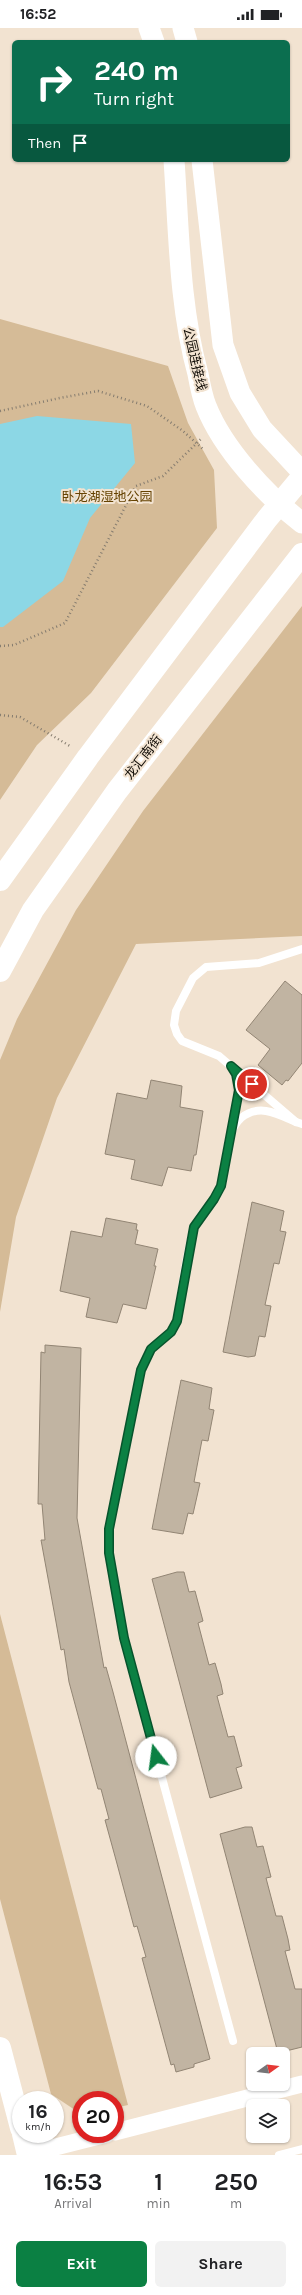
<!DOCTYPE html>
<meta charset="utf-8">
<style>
body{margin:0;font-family:Karla,"Noto Sans SC",sans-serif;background:#f2f2f2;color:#202124;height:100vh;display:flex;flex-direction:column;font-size:15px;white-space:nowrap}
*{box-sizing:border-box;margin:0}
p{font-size:13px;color:#757577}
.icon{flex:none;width:22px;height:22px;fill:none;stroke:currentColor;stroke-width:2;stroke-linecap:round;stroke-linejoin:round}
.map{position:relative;height:2127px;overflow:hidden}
.sheet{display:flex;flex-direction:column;background:#fff;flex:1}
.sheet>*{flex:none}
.banner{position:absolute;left:12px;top:12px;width:278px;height:122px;border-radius:6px;box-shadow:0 1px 3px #0004;background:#0b6e4f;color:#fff;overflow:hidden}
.needle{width:26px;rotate:75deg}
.fabs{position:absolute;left:246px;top:2019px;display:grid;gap:8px}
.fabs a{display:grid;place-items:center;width:44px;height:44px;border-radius:6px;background:#fff;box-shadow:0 1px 3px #0004;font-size:20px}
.speed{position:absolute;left:12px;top:2063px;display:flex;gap:8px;font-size:20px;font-weight:700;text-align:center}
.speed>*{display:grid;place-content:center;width:52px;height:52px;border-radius:50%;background:#fff;box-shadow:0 1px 3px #0004;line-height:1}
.speed small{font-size:10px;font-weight:400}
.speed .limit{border:6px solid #d22;background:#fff;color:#111}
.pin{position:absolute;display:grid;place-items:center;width:34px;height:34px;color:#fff;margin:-17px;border:2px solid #fff;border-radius:50%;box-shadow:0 1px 4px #0007}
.me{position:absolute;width:44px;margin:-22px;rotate:345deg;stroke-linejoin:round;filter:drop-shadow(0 0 3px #0008)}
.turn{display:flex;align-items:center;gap:14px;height:84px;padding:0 16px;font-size:18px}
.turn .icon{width:52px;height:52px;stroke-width:2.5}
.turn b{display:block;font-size:28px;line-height:34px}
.then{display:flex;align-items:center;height:38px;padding:0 16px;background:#0003;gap:8px;font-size:15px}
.eta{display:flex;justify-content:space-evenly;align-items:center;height:68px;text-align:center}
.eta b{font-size:24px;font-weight:700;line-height:28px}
.button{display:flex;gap:8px;margin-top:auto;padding:8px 16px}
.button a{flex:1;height:46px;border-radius:6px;background:#0b8043;color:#fff;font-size:16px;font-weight:700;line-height:46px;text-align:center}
.button a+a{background:#f2f2f2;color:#202124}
.status{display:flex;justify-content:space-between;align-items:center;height:28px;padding:0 20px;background:#fff;direction:ltr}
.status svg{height:11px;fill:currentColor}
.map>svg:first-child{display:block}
.green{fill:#d5bb97}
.water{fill:#8cd7e5}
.building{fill:#c1b4a2;stroke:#928574}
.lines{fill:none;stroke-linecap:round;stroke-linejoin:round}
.path{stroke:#857c6f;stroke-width:2.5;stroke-dasharray:1 3;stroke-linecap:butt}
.service{stroke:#fff;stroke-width:8}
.minor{stroke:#fff;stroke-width:17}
.tertiary{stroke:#fff;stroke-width:21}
.secondary{stroke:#fff;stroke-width:22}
.route-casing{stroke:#07532c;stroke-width:10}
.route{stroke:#0b8043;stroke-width:7}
.labels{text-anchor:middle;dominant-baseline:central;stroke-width:4;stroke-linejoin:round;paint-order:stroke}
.street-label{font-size:13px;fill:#0f0b05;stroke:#f2e3d1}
.park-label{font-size:13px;fill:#654201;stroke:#f2e3d1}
</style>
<div class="status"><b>16:52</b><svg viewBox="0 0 49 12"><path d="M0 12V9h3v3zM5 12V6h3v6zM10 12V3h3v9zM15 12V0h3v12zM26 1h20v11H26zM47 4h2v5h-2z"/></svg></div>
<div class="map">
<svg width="302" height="2127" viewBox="0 0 302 2127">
<rect width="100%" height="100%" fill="#f2e3d1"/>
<g class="green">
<path d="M0 291 168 338 188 395 214 442 217 500 91 665 37 717 0 772Z"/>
<path d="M302 578V908L136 916 57 1070 16 1189 0 1284V1032L17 991 76 882 143 783Z"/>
<path d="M0 1586 128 2077 115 2080V2072H81V2086L51 2066 0 1871Z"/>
</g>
<path class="water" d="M37 388 131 396 135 435 90 490 63 553 3 599H0V396Z"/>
<g class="building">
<path d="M285 953 302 967V1035L288 1053 286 1052 282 1057 258 1037 270 1021 246 1002Z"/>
<path d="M151 1052 182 1058 180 1079 203 1083 196 1127H194L191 1143 168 1139 162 1158 131 1151 135 1132 105 1126 117 1065 147 1071Z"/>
<path d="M252 1174 284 1183 280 1203 286 1204 279 1236 274 1235 265 1277 271 1278 265 1309 259 1308 255 1328 248 1329 223 1324Z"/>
<path d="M106 1190 137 1196 136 1202H138L135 1216 158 1221 154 1238H156L146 1281 123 1276 117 1295 86 1289 90 1270 60 1263 71 1203 102 1209Z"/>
<path d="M45 1317 81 1320 77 1490 104 1640 106 1639 113 1664 210 2031 194 2036V2039L176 2044 174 2036 171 2037 142 1930 146 1929 137 1898 134 1899 116 1832 105 1792 109 1791 101 1761H98L69 1654 64 1621 61 1622 56 1594 41 1512H45L42 1476H38L41 1324 45 1325Z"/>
<path d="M181 1352 212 1360 209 1381 214 1382 208 1413 202 1412 194 1454 200 1455 193 1486 188 1485 183 1506 152 1501Z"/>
<path d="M177 1544H184L189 1564 195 1563 203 1593 198 1595 209 1637 215 1635 221 1656 223 1666 217 1668 228 1709 234 1708 242 1738 236 1740 242 1760 210 1770 152 1551Z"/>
<path d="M245 1799H252L257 1819 263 1818 271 1849 266 1850 276 1888H282L288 1911 290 1922 285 1923 295 1961H302V2019L278 2025 220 1806Z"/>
</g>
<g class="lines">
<g class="path">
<path d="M0 383 60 370 98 363 147 378 183 403 204 422"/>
<path d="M0 618 14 617 65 595 136 458 163 448 201 411"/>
<path d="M0 687 20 689 70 718"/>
</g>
<g class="service">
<path d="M302 921 259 935 206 939 193 950 176 983 174 997 177 1006 182 1013 219 1028 296 1094 302 1096"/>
<path d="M232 1101 239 1062 234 1043"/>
<path d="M233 2013 124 1609 109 1525V1501L141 1342 151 1321 171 1304 177 1293C182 1263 185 1229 194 1200 199 1183 217 1174 222 1156 227 1136 224 1105 241 1090 259 1075 278 1086 296 1094"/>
<path d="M279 2127 302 2121"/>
</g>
<g class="minor">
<path d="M115 2104 302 2056"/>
<path d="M28 2126 107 2106"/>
</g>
<g class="tertiary">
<path d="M149 0 154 14"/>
<path d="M183 0 187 14"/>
<path d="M174 132C179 203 179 277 198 346 200 357 202 368 206 378 223 421 266 467 302 495"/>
<path d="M202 132 223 317 240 365 262 401 302 444"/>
</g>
<g class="secondary">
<path d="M0 852 88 729 267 491 302 449"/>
<path d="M0 943 33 882 117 763 302 526"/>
<path d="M0 2020 21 2100"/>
<path d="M23 2106 28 2127"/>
</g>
</g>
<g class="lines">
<defs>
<path id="route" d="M156 1729 124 1610 109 1525V1501L141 1342 151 1321 171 1304 177 1293 194 1199 214 1171 221 1158 239 1062 236 1046 231 1038 252 1056"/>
</defs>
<use href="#route" class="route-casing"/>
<use href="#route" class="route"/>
</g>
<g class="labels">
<g class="street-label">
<text transform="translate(195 331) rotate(77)">公园连接线</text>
<text transform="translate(143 729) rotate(-52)">龙汇南街</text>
</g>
<g class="park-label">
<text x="107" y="468">卧龙湖湿地公园</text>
</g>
</g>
</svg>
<div class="fabs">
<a><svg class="needle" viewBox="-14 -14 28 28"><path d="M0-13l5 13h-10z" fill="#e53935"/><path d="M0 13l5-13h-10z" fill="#757577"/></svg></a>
<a><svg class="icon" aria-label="layers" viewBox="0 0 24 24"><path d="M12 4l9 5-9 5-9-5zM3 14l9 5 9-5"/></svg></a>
</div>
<div class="speed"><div>16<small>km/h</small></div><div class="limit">20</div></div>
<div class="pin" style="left:252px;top:1056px;background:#d93025"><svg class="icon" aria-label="arrive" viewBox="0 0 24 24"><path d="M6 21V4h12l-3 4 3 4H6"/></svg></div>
<svg class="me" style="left:156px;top:1729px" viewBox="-20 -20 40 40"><circle r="19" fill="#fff"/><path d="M0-13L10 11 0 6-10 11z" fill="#0b8043"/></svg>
<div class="banner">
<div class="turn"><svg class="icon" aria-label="right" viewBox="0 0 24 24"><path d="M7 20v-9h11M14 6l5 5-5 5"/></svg><div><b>240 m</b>Turn right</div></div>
<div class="then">Then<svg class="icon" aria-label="arrive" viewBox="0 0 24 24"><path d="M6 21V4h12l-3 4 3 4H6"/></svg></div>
</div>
</div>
<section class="sheet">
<div class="eta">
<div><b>16:53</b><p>Arrival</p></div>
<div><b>1</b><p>min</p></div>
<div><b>250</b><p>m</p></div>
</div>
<div class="button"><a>Exit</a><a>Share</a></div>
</section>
